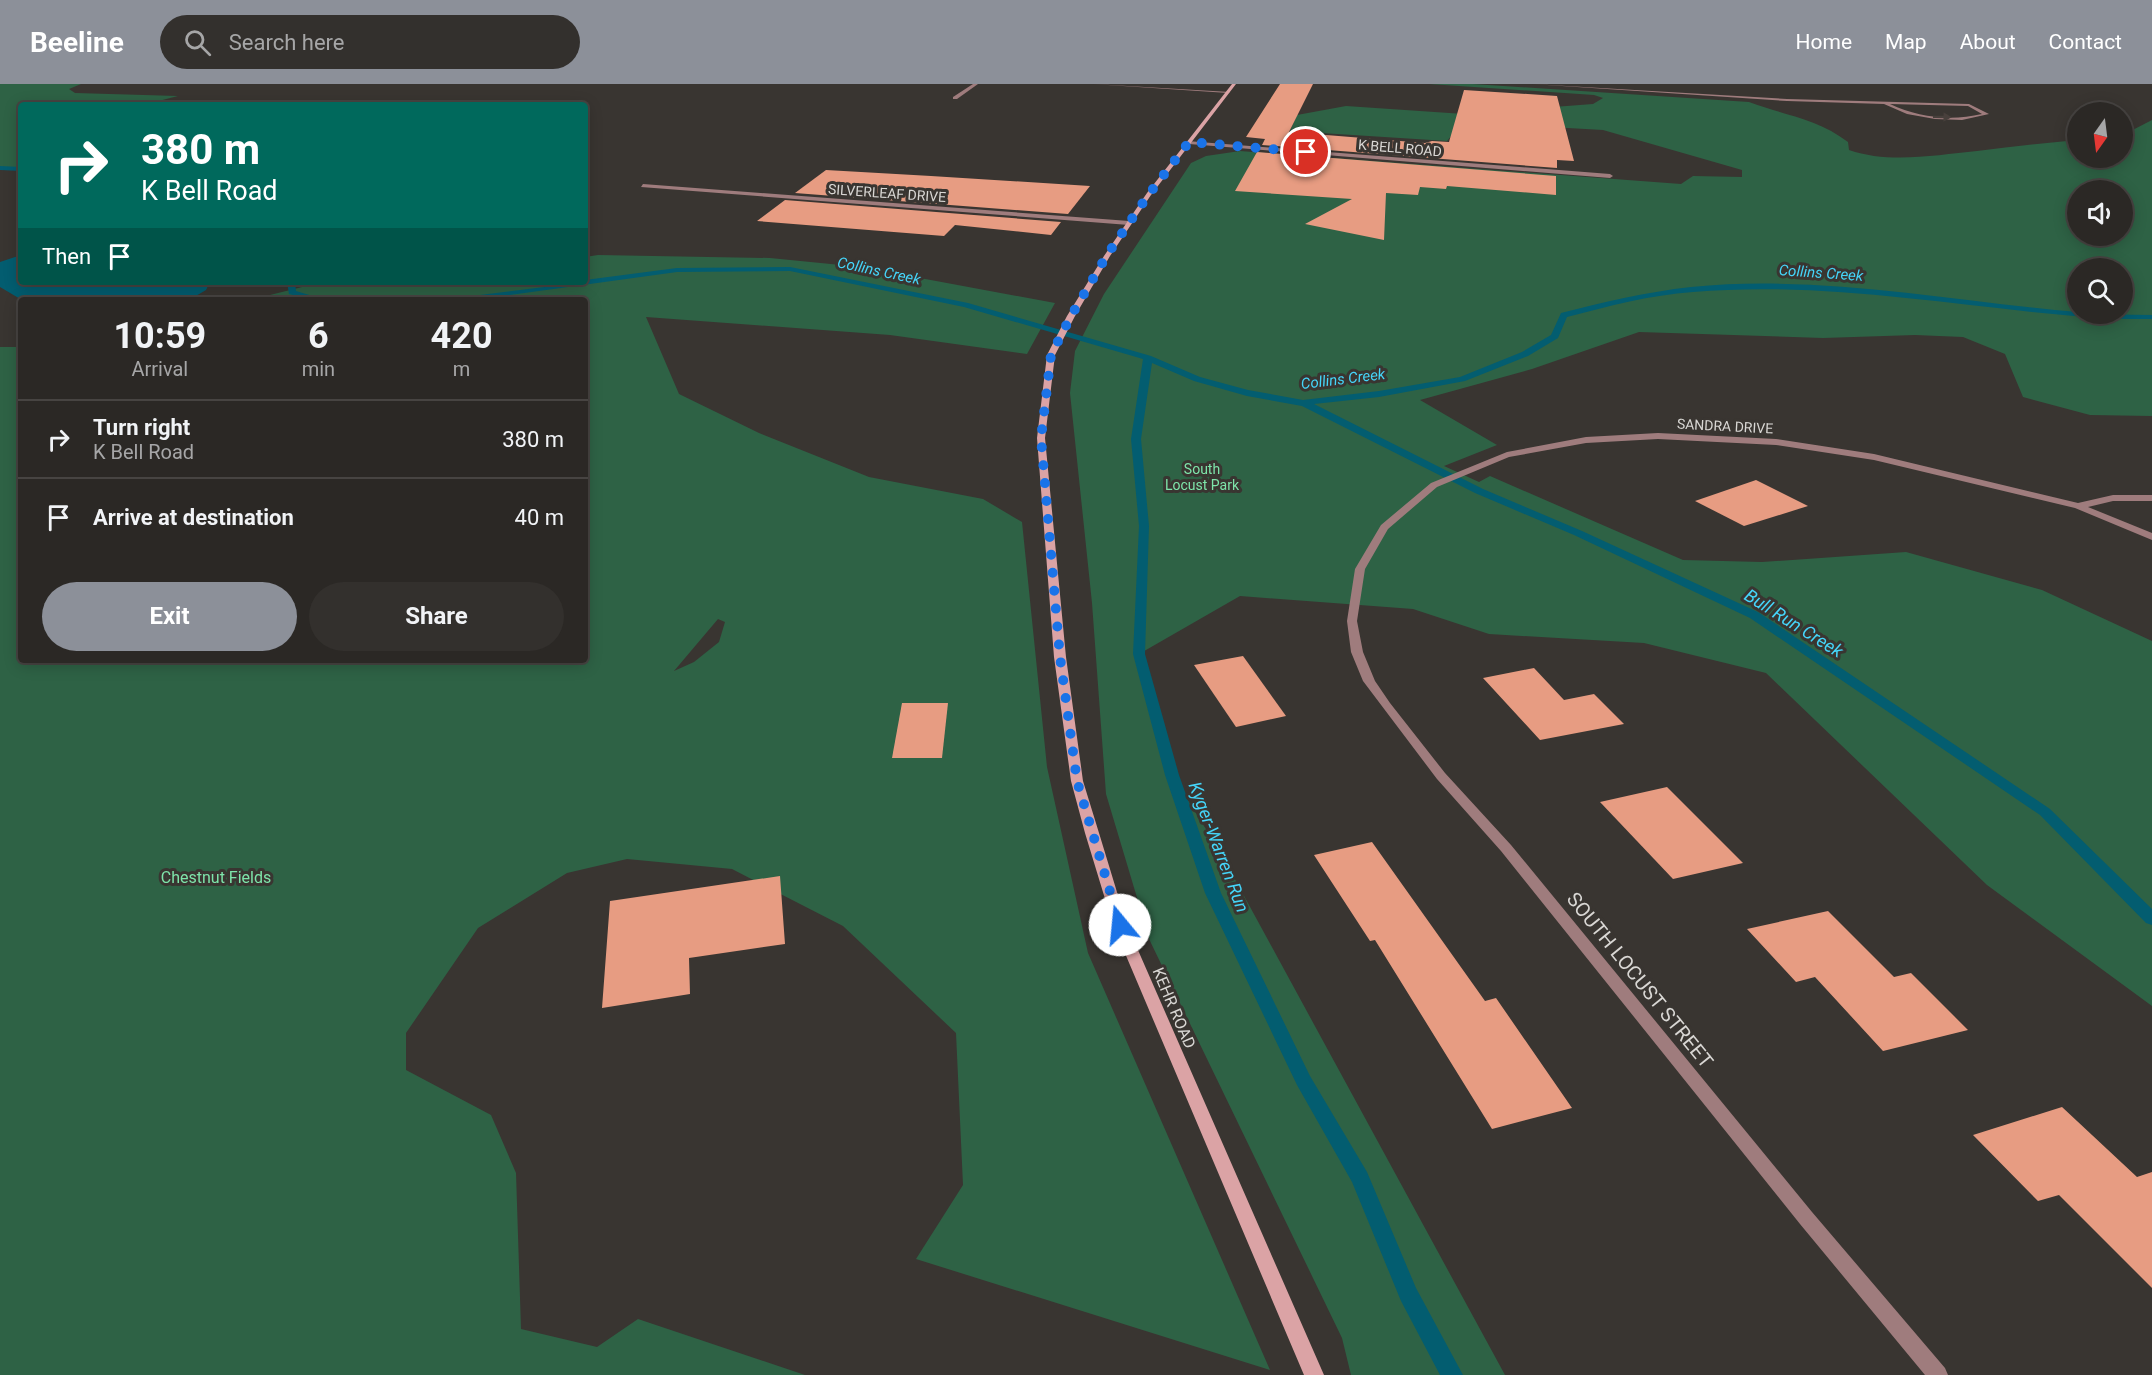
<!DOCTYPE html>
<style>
body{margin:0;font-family:Roboto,sans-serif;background:#33302d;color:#f1f3f6;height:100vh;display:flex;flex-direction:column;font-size:22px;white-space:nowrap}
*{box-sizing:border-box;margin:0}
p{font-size:20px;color:#a6a6a7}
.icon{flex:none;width:33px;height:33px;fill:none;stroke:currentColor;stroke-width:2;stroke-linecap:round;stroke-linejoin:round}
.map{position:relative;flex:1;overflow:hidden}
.details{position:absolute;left:18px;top:213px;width:570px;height:366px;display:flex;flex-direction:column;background:#2b2825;border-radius:6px;box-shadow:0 3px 15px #0003,0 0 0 2px #474442}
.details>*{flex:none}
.top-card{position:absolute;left:18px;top:18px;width:570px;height:183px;border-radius:6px;box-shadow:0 3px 15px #0003,0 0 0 2px #474442;background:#00695c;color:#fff;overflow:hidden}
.needle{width:39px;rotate:194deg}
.tools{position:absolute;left:2067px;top:18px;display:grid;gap:12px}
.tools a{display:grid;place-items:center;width:66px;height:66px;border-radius:50%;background:#2b2825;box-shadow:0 3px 15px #0003,0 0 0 2px #474442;font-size:30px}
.pin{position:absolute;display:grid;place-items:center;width:51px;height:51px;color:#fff;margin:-26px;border:3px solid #fff;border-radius:50%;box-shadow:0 2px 6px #0007}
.me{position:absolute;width:66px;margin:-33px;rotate:343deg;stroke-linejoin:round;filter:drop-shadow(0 0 4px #0008)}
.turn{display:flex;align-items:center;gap:21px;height:126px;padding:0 24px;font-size:27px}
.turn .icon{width:78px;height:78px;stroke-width:2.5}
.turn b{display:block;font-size:42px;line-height:51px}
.then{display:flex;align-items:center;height:57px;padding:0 24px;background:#0003;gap:12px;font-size:22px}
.eta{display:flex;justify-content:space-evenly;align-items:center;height:102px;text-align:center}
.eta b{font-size:36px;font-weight:700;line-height:42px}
.action{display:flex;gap:12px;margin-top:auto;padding:12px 24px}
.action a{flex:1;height:69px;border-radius:36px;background:#8c9099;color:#fff;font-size:24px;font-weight:700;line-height:69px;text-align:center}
.action a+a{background:#33302d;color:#f1f3f6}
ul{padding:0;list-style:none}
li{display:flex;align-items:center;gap:18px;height:78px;padding:0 24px;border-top:2px solid #474442}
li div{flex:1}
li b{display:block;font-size:22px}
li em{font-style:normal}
header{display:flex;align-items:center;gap:36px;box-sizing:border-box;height:84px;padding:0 30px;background:#8c9099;color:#fff}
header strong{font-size:28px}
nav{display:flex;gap:33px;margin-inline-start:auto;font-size:21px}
.search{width:420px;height:54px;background:#33302d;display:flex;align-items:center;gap:15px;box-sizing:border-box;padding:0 21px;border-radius:33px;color:#a6a6a7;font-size:22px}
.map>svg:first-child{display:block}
.green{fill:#2e6245;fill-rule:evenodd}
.water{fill:#035d70}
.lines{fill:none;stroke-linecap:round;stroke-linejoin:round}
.stream{fill:#035d70;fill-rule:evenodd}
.building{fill:#e79c82}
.lane{fill:#9f7c7d;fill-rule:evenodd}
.street{fill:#9f7c7d;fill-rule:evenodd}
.secondary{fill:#dba3a5;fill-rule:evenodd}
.oneway{fill:#48403c}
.route{stroke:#1a73e8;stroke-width:10;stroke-dasharray:0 18}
.labels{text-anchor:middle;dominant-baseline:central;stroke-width:6;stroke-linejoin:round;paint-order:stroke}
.far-street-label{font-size:14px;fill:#d9d7d4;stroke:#393531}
.far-park-label{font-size:14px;fill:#7ee5aa;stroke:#393531}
.far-water-label{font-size:15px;font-style:italic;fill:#45d5f9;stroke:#393531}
.park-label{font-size:16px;fill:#7ee5aa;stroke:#393531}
.street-label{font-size:16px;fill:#d9d7d4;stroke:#393531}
.water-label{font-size:18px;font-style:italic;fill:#45d5f9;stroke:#393531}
.near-street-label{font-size:20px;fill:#d9d7d4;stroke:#393531}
</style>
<header>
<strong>Beeline</strong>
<div class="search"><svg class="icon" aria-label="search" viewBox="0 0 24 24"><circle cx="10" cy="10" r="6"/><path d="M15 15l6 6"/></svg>Search here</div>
<nav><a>Home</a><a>Map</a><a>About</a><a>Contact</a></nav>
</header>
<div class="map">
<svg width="2152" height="1291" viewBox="0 0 2152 1291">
<rect width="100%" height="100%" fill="#393531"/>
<g class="green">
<path d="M0 0H81L69 5 75 9 178 12 143 21H21V84H0Z"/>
<path d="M1429 0H1473L1749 18C1783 31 1817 34 1848 58L1849 66C1889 80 1936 71 1977 67 2010 63 2044 59 2077 56L2078 74H2122L2123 51 2152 36V332L2090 331 2023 313 2005 270 1963 253 1915 251 1823 254 1639 248 1532 285 1420 316 1497 361 1444 382 1479 398 1490 392 1683 476 1762 478 1906 468 2042 506 2152 557V922L1987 801 1766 589 1644 559 1489 550 1413 525 1240 512 1139 570 1172 691 1219 766 1505 1291H1351L1342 1254 1150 857 1106 710 1092 519 1070 309 1075 267 1104 210 1191 79 1206 72 1240 67 1681 100 1693 92 1742 93V86L1603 46 1463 38 1447 57 1290 47 1297 31 1346 22 1464 30 1593 20 1603 14 1594 11ZM2078 106H2122V152H2078ZM2078 184H2122V230H2078Z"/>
<path d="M598 171 770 174 861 183 1055 219 1027 270 890 251 646 233 679 310 759 349 869 393 983 415 1022 438 1047 683 1088 869 1270 1286 916 1175 963 1101 956 949 843 842 732 785 627 775 567 789 478 844 406 949V986L491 1031 516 1089 521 1245 597 1263 638 1235 805 1291H0V263H21V576H585V216H250L322 198H585V173ZM718 535 725 538 719 558 694 578 674 587Z"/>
</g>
<path class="water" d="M21 171V198H210L206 206 189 216H22L0 203V178Z"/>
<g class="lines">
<g class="stream">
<path d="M0 82 21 83V87L0 86Z"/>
<path d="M790 183 968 219 1151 272 1200 293 1248 306 1303 316 1379 307 1460 293 1522 268 1551 251 1561 229C1604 218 1646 208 1691 203 1820 190 1949 217 2078 228V230L2152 231V235C2126 235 2100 235 2074 232 1947 221 1821 197 1693 208 1650 211 1609 222 1567 233L1558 254 1528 272 1465 297 1379 313 1314 320 1483 405 1582 447 1758 528 2050 725 2152 825V841L2146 839 2040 731 1750 534 1574 451 1475 409 1302 322 1247 312 1194 297 1152 279 1141 355 1149 442 1145 570 1179 691 1221 809 1310 992 1367 1088 1416 1204 1463 1291H1440L1401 1217 1352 1098 1297 1001 1205 809 1165 691 1133 570 1139 442 1131 355 1143 275 964 223 790 187 677 188 473 216H452L456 214 585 198V196L677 184Z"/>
<path d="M287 198H295L296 207 326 216H313L289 210Z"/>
</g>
</g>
<g class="building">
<path d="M1280 0H1313L1289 48 1425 59 1432 57 1449 58 1464 6 1557 12 1574 77 1557 76V84L1262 61 1265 55 1246 53Z"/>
<path d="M1257 68 1556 92V111L1447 102 1446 105 1420 103 1418 111 1386 109 1384 156 1305 140 1352 115 1235 107Z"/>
<path d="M826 86 931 92 1090 102 1068 130 795 109Z"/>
<path d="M785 116 1061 138 1051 151 955 141 944 152 757 137Z"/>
<path d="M1756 396 1808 422 1744 442 1695 417Z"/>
<path d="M1243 572 1286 632 1236 643 1194 581Z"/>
<path d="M1534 584 1564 616 1594 610 1624 640 1540 656 1483 594Z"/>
<path d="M902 619H948L942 674H892Z"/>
<path d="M1667 703 1743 779 1673 795 1600 718Z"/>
<path d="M1372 758 1485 917 1496 914 1572 1024 1492 1045 1375 856 1370 857 1314 771Z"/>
<path d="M780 792 785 860 689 874 690 910 602 924 610 817Z"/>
<path d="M1828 827 1894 893 1911 889 1968 946 1883 967 1815 893 1796 898 1747 845Z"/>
<path d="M2062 1023 2137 1093 2152 1088V1204L2059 1111 2038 1117 1973 1051Z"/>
</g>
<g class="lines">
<path class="lane" d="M1532 0 1787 15 1969 20 1989 30 1962 36 1935 35 1907 30 1884 20 1787 17ZM1890 20 1968 22 1982 30C1952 37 1919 34 1890 20Z"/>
<g class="street">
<path d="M973 0H978L957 15H953V13Z"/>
<path d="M1093 0 1230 8 1228 9Z"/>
<path d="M1187 57 1610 90 1613 92 1610 94 1189 60Z"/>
<path d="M643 100 1129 137 1132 139 1129 141 641 103Z"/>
<path d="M1658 349 1776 355 1874 370 2078 419 2113 411H2152V417H2113L2088 423 2152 449V456L2075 424 1874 376 1776 361 1658 355 1586 359 1509 373 1437 403 1388 445 1365 485 1357 537 1363 568 1375 597 1390 619 1445 689 1511 761 1812 1128 1945 1284 1948 1291H1925L1800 1140 1501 767 1437 695 1363 597 1351 568 1347 537 1355 485 1381 441 1431 399 1507 368 1586 353Z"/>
</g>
<path class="secondary" d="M1232 0H1236L1151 111 1110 172 1075 232 1055 271 1045 354 1066 573 1083 697 1099 749 1127 841 1324 1291H1304L1113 841 1085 749 1071 697 1054 573 1037 354 1047 271 1067 232 1104 172 1147 109Z"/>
</g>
<defs><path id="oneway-solid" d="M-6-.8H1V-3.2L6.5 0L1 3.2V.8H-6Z" transform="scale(1.5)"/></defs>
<use class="oneway" href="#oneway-solid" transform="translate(1942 33) rotate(1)"/>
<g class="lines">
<path class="route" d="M1120 841 1077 697 1060 573 1041 354 1051 271 1071 232 1107 171 1149 110 1189 58 1306 68"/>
</g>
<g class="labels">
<g class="far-street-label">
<text transform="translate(1400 64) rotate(5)">K BELL ROAD</text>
<text transform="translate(887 109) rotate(4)">SILVERLEAF DRIVE</text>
<text transform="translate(1725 342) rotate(3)">SANDRA DRIVE</text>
</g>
<g class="far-park-label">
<text x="1202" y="385">South<tspan x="1202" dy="16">Locust Park</tspan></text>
</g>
<g class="far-water-label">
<text transform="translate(879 187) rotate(12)">Collins Creek</text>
<text transform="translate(1821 189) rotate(4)">Collins Creek</text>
<text transform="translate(1343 295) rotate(-7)">Collins Creek</text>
</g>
<g class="park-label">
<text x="216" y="793">Chestnut Fields</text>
</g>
<g class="street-label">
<text transform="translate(1174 924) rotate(67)">KEHR ROAD</text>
</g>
<g class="water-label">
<text transform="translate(1794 539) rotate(32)">Bull Run Creek</text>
<text transform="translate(1219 763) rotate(69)">Kyger-Warren Run</text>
</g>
<g class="near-street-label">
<text transform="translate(1640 896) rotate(51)">SOUTH LOCUST STREET</text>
</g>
</g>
</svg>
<div class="tools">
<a><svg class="needle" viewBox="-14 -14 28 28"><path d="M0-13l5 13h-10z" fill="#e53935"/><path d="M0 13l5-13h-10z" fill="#a6a6a7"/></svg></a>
<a><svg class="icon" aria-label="sound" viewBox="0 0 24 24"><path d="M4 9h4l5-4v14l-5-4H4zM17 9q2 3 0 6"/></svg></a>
<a><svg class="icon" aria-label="search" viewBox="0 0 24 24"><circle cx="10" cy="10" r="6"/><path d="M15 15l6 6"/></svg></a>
</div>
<div class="pin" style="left:1306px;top:68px;background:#d93025"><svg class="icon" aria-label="arrive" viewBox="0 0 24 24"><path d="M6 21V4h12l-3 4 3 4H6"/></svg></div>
<svg class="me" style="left:1120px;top:841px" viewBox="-20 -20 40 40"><circle r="19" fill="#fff"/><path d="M0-13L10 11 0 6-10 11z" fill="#1a73e8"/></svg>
<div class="top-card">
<div class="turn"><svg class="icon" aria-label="right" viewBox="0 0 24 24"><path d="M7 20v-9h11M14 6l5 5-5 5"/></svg><div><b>380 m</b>K Bell Road</div></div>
<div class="then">Then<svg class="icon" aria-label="arrive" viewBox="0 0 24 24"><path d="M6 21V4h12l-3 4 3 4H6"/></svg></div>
</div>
<section class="details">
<div class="eta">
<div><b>10:59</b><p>Arrival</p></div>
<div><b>6</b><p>min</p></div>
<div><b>420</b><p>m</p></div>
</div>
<ul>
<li><svg class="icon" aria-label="right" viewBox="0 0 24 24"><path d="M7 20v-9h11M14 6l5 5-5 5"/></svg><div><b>Turn right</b><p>K Bell Road</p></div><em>380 m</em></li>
<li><svg class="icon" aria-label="arrive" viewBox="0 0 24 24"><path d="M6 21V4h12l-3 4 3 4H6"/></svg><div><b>Arrive at destination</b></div><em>40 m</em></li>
</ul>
<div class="action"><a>Exit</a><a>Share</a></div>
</section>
</div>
